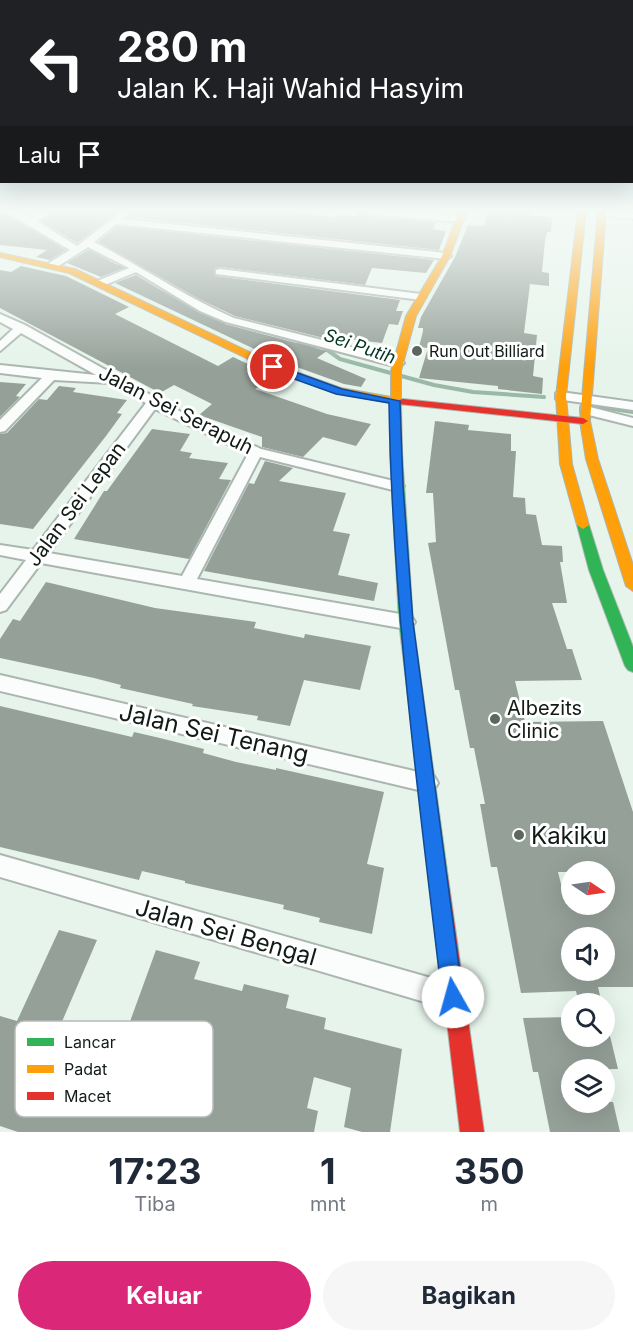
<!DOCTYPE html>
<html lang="id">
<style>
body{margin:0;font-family:Inter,sans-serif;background:#f6f6f7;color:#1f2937;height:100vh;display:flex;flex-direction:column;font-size:22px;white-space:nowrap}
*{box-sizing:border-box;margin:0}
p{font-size:20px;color:#747a83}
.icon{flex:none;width:33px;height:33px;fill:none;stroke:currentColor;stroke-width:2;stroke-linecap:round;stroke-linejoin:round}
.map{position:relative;height:1132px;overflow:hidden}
.panel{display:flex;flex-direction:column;background:#fff;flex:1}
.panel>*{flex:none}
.banner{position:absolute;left:0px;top:0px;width:633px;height:183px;box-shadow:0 6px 24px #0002;background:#202124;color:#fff;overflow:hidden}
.needle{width:39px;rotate:103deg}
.buttons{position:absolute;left:561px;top:861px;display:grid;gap:12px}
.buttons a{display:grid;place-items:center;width:54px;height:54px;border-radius:50%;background:#fff;box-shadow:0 6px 24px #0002;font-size:30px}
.pin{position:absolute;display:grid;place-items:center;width:51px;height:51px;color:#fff;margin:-26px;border:3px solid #fff;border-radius:50%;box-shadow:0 2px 6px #0007}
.me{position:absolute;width:66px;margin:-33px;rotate:353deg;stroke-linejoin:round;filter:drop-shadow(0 0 4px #0008)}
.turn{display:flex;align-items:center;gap:21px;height:126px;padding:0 18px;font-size:27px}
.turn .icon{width:78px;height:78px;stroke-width:2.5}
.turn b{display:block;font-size:42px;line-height:51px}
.then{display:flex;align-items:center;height:57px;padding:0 18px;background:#0003;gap:12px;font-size:22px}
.eta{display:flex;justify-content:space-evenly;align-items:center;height:102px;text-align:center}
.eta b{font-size:36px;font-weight:700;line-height:42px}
.action{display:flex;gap:12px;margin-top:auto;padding:12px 18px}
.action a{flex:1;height:69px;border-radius:36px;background:#db2777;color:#fff;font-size:24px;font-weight:700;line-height:69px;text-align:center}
.action a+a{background:#f6f6f7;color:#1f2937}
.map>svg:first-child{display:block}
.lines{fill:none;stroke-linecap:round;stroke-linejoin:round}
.stream-far1{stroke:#99b8a6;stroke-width:3}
.stream{stroke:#99b8a6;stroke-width:4}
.building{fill:#95a099;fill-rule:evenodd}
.street-casing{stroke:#acb6b0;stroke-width:4}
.fast-casing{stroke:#acb6b0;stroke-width:2}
.slow-casing{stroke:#acb6b0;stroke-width:2}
.jam-casing{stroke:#acb6b0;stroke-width:2}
.street{fill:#fbfdfc;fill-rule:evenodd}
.fast{fill:#30b455;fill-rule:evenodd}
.slow{fill:#ff9f0a;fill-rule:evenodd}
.jam{fill:#e5322d;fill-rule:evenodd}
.route{fill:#1a73e8;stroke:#114b97;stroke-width:1.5}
.poi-dot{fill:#5c6760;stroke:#fff;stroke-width:2}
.labels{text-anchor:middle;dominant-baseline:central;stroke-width:6;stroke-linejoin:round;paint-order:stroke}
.far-poi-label{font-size:16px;fill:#111b15;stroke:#fff;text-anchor:start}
.far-water-label{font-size:18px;font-style:italic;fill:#013720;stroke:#fff}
.street-label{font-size:20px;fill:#111b15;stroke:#fff}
.poi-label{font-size:20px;fill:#111b15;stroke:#fff;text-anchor:start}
.near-street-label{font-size:24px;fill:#111b15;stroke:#fff}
.near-poi-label{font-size:24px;fill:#111b15;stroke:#fff;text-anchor:start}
.key{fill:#fff;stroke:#b8bbb9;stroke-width:1.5}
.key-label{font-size:16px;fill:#111b15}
</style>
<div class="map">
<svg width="633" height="1132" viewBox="0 0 633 1132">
<rect width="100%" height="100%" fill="#e6f4eb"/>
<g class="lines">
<g class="stream-far1">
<path d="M17 211 51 227"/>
<path d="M82 244 107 260"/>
<path d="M118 266 146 277"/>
<path d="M154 282 186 306 220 322"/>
</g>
<g class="stream">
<path d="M217 320 223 323"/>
<path d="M298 344 323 347 340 359 434 385 473 392 544 397"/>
<path d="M600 407 633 412"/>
</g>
</g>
<g class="building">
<path d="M0 211H2L66 250 50 260 36 257 47 250 0 245Z"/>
<path d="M53 211H120L77 243 41 221Z"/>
<path d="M127 211H287L334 217 336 214 357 216V211H365L372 216 436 222 433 229 446 231 439 250 128 217 130 214Z"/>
<path d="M488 211H531L530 215 552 217 551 232H547L545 241 542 272 549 273V286L530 284 524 333 537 335 533 376 543 378 542 394 498 389V386L419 378 428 348 419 347 423 331V328H418L421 317 455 257 468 225 484 226Z"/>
<path d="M117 226 434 260 426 273 372 268 365 285 220 267 214 269 216 276 400 300 396 311H403L398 325 389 324 382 343 349 339 348 342H340L235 316 199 299 98 242Z"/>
<path d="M88 250 124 268 101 277 67 263Z"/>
<path d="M21 266 66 276 129 307 115 314 218 366 233 357 276 377 255 389 327 414 371 424 356 446 323 437 303 457 262 447V437L199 415 212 404 174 385 160 393 0 308V270L11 272Z"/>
<path d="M136 275 199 313 225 324 327 351 317 358 366 379 361 387 344 384 280 361 115 283Z"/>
<path d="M0 382 26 384 16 396 20 397 0 417Z"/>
<path d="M59 386 76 388 73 392 127 400 117 413 122 414 106 436 33 529 0 524V434L7 433 39 399 47 400Z"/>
<path d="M435 421 469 425 468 430 511 434V451H516L513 497 525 498 526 514 536 515 542 545 562 546 563 562H560L567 603H552L567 649H572L582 680 515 681 525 722 603 721 633 812V987H598L602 1004H579L576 991 521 993 497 867H491L480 804H485L474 748H470L459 690H455L428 543 436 542 433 493H426ZM558 872H604V904H566ZM572 938H604V970H572Z"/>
<path d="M152 429 190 434 180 451 192 453 189 458 228 463 219 479 231 480 189 559 74 539 104 491H107Z"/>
<path d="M265 461 293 468 279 481 346 493 333 531 350 534 338 575 378 583 374 601 204 571 249 483 254 484Z"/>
<path d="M46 582 155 608 256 622 254 628 304 638 305 634 371 646 360 690 304 680 290 726 257 720 258 716 192 706 193 704 120 688 121 685 94 678 0 658V639L13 619 20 621Z"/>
<path d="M0 706 132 737 134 732 160 738 204 749 203 753 236 762 276 770V768L384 792 367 864 384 868 372 934 319 922 320 918 283 909 284 905 185 883V881L142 871 139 880 0 847Z"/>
<path d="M59 930 97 940 58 1031 120 1049 156 950 200 962 194 979 242 991 244 984 289 995 286 1008 326 1018 324 1029 402 1049 390 1132H362L344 1127 351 1088 314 1077 307 1108 318 1111 314 1132H18L0 1126V1016L17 1021Z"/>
<path d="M572 1017V1036H610L618 1069 572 1070V1102H613L620 1132H550L538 1072H533L523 1018Z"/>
</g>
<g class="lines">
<defs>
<g id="street">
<path d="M4 211H16L31 217 41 211H51L37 221 77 246 123 211 128 214 122 219 446 253 451 256 446 259 116 224 94 242C141 266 185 297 234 318L402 360 404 363 398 367 226 322 200 311 136 272 105 285H97V281L129 268 88 247 57 267H49V263L70 250Z"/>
<path d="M367 211H397L460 216 465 219 460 222 372 214Z"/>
<path d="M598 211 633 213V219L602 215Z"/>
<path d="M220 269 421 294 426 297 421 300 216 274V270Z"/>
<path d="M0 314 25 325 183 413 261 449 402 483 404 486 397 491 260 457 197 579 406 615 412 617 415 622 412 627 406 629 41 563 6 610 0 612V594L26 560 0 555V545L33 550 146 403 110 383 54 380 5 431 0 432V420L42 378 0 373V365L96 375 21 333 0 351V341L13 329 0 322ZM155 409 248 454 182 576 49 553Z"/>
<path d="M561 392 633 402V410L556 399V393Z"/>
<path d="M586 406 633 418V426L581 413V407Z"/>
<path d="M0 675 427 774 434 776 438 783 434 790 427 792 0 691Z"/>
<path d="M0 855 452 984 461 988 465 997 461 1006 452 1010 0 877Z"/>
</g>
<g id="fast">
<path d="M396 449 402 452 413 622 448 878 446 884 439 887 432 884 430 878 399 622 390 452Z"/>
<path d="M583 521 589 525 603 570 633 647V672L628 670 625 666 589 570 577 525Z"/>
</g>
<g id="slow">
<path d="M459 211H467L450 256 416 316 401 371V399L408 402 401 405 402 452 396 455 390 452 391 403 335 393 269 369 69 273 0 257V253L75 269 277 365 341 388 391 397V371L406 316 442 256Z"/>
<path d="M578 211H586L566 396 572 464 589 525 583 529 577 525 560 464 556 396Z"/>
<path d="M598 211H606L590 421 598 459 633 565V591L626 586 586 459 580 421Z"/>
</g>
<g id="jam">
<path d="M403 399 583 418 588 421 583 424 399 404V400Z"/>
<path d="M439 869 446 872 448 878 484 1132H460L430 878 432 872Z"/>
</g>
</defs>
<use href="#street" class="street-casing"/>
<use href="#fast" class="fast-casing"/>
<use href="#slow" class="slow-casing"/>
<use href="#jam" class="jam-casing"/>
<use href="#street" class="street"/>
<use href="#fast" class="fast"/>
<use href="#slow" class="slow"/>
<use href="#jam" class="jam"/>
</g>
<linearGradient id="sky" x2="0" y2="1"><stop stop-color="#88b6ce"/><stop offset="0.57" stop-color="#f4faf6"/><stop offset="1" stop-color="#f4faf6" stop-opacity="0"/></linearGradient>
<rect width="633" height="369" fill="url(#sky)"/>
<path class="route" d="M273 364 342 389 400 401 403 486 413 622 463 997 460 1005 453 1008 445 1005 442 997C419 799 392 603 389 403L336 394 269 370 268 367Z"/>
<g class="poi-dot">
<circle cx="417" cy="351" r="6"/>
<circle cx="495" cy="719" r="6"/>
<circle cx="519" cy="835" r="6"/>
</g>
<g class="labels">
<g class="far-poi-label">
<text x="429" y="351">Run Out Billiard</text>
</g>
<g class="far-water-label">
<text transform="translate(360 346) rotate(19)">Sei Putih</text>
</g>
<g class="street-label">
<text transform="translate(176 410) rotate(27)">Jalan Sei Serapuh</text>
<text transform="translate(76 504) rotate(-53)">Jalan Sei Lepan</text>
</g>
<g class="poi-label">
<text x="507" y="708">Albezits<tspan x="507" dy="23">Clinic</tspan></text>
</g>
<g class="near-street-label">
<text transform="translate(214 733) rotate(13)">Jalan Sei Tenang</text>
<text transform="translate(226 932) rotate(16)">Jalan Sei Bengal</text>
</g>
<g class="near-poi-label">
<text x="531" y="835">Kakiku</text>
</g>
</g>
<rect x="15" y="1021" width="198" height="96" rx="9" class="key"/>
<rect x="27" y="1038" width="27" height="8" fill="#30b455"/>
<rect x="27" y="1065" width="27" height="8" fill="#ff9f0a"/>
<rect x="27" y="1092" width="27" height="8" fill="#e5322d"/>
<g class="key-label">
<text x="64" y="1048">Lancar</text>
<text x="64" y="1075">Padat</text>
<text x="64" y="1102">Macet</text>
</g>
</svg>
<div class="buttons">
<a><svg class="needle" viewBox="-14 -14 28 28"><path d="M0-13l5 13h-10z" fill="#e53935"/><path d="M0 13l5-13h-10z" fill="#747a83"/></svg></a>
<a><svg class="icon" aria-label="sound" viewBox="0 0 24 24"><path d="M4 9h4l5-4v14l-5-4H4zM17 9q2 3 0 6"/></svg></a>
<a><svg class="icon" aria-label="search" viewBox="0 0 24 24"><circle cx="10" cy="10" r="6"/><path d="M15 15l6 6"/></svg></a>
<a><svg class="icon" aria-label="layers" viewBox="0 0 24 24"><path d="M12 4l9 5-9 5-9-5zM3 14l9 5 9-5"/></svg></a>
</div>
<div class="pin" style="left:273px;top:367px;background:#d93025"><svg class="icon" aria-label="arrive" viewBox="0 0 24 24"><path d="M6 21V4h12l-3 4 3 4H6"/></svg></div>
<svg class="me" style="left:453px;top:997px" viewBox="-20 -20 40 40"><circle r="19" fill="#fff"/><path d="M0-13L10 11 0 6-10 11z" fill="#1a73e8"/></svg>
<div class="banner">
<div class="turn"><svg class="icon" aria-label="left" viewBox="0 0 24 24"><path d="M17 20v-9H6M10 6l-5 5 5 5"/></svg><div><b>280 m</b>Jalan K. Haji Wahid Hasyim</div></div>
<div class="then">Lalu<svg class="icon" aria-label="arrive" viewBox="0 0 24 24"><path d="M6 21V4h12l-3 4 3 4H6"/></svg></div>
</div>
</div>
<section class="panel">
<div class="eta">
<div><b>17:23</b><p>Tiba</p></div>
<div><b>1</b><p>mnt</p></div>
<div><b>350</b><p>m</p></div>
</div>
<div class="action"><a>Keluar</a><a>Bagikan</a></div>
</section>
